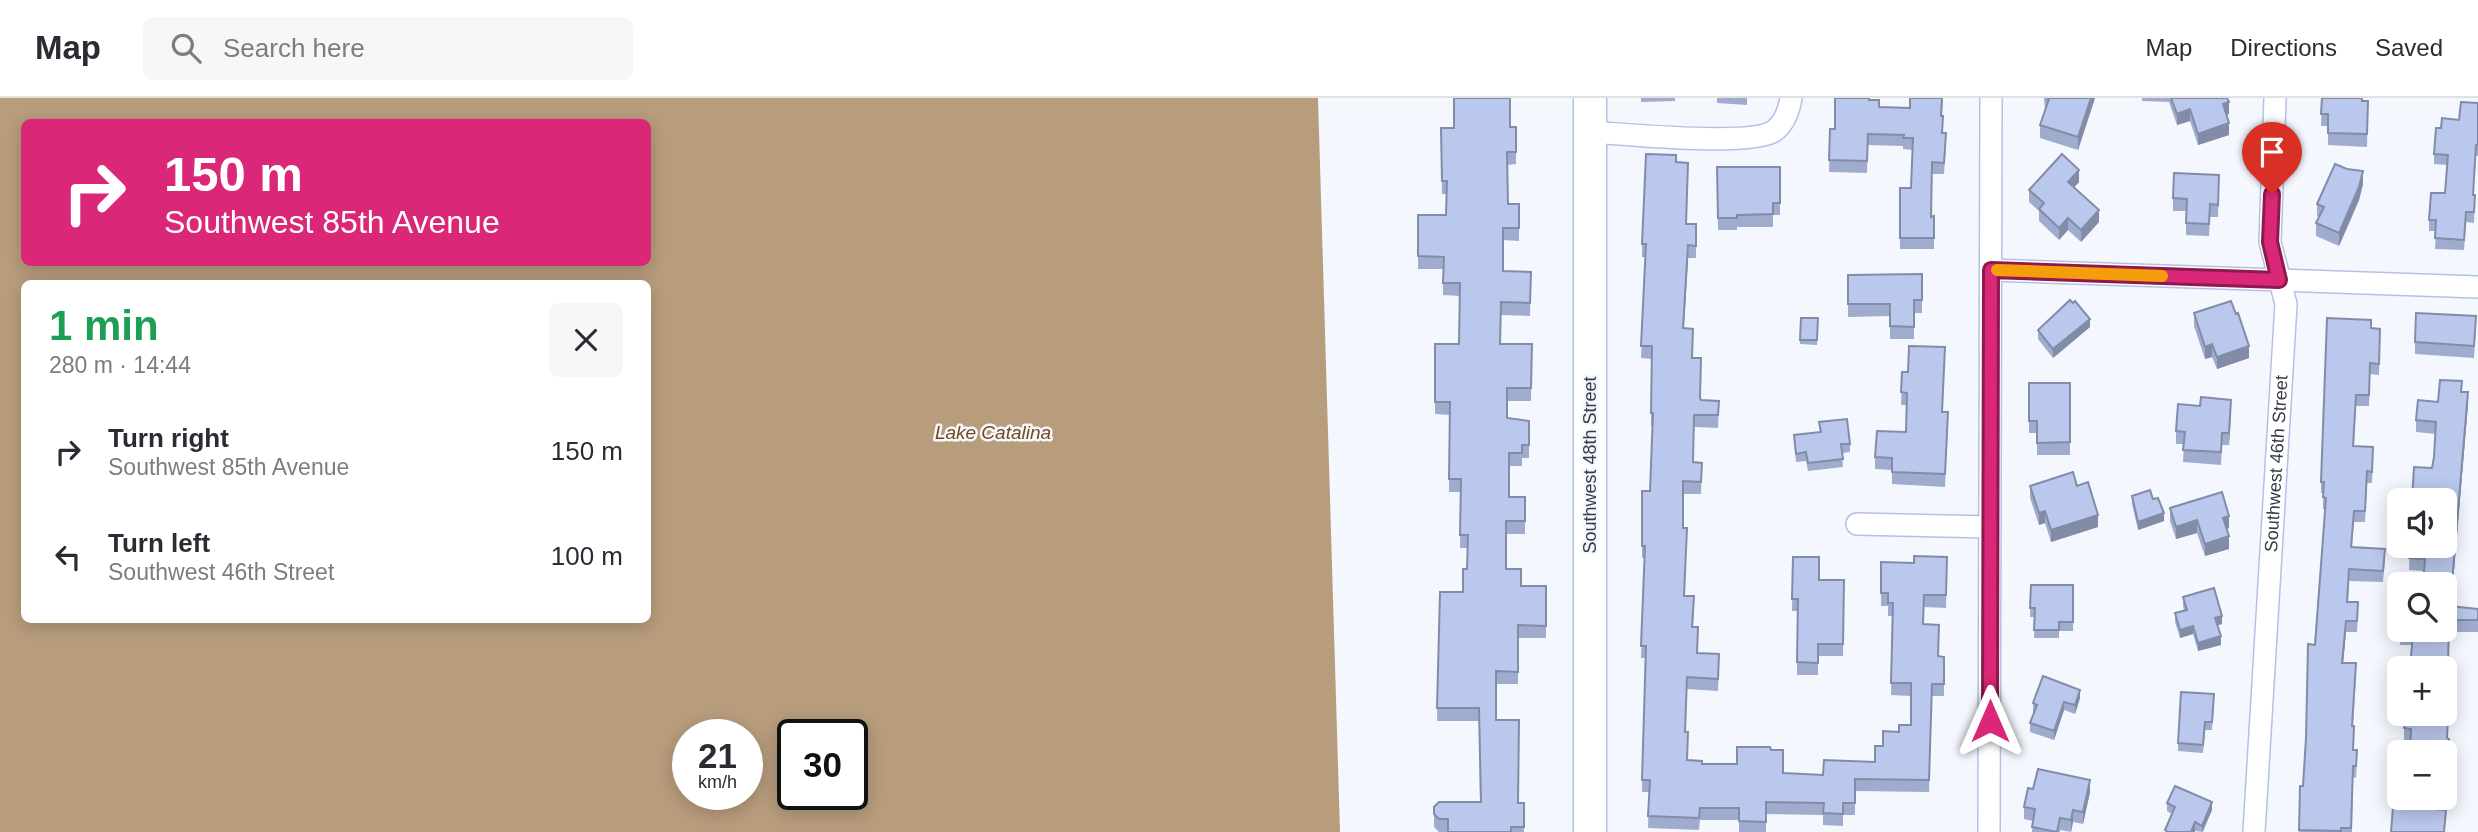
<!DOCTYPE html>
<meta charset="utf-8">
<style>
body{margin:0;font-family:Helvetica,sans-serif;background:#f7f7f7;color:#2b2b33;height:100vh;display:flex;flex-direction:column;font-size:26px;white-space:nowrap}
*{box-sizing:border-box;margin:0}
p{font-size:23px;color:#7c7c81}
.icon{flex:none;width:38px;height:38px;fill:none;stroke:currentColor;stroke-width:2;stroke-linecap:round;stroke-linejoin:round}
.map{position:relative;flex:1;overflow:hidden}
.sheet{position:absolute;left:21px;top:182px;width:630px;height:343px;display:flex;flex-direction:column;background:#fff;border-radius:10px;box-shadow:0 4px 18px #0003}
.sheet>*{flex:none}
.banner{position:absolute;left:21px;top:21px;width:630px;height:147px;border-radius:10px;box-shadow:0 4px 18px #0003;background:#db2777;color:#fff;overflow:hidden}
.tools{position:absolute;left:2387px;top:390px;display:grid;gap:14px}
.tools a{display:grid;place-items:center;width:70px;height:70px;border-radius:10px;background:#fff;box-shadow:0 4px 18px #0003;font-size:35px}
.speed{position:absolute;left:672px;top:621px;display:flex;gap:14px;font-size:35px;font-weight:700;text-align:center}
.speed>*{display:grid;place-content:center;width:91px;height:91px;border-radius:50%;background:#fff;box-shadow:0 4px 18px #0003;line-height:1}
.speed small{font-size:18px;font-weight:400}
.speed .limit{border:4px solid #111;border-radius:10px;background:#fff;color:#111}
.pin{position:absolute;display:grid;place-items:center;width:60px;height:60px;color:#fff;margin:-72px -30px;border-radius:50% 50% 50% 0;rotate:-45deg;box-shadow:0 0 7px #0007}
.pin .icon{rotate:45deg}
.me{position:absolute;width:77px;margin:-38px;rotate:0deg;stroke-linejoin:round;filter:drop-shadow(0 0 5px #0008)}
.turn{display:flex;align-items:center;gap:24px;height:147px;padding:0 28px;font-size:32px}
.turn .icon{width:91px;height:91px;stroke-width:2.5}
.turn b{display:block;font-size:49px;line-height:60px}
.round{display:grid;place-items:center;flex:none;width:74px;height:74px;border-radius:10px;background:#f7f7f7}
.head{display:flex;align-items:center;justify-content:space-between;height:119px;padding:0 28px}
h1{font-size:42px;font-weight:700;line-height:52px;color:#1e9e55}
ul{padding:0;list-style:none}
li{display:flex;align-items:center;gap:21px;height:105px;padding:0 28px}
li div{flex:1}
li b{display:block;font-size:26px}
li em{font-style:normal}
header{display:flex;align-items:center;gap:42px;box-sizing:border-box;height:98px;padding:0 35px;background:#fff;border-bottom:2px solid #e1e1e2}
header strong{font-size:33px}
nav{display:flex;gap:38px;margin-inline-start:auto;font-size:24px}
.search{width:490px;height:63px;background:#f7f7f7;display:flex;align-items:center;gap:18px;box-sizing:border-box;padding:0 24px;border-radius:10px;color:#7c7c81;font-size:26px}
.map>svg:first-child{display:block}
.water{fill:#b89d7d;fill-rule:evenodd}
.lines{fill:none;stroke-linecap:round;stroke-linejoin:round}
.street-casing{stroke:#b4c1e3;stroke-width:24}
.secondary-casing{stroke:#b4c1e3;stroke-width:35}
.street{stroke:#fff;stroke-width:21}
.secondary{stroke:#fff;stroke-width:32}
.wall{fill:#a0accd}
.shaded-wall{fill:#828ca7}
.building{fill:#bac8ee;stroke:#828ca7;stroke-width:2}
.route-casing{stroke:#8e194d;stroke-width:18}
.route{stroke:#db2777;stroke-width:12}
.slow{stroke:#f59e0b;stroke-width:12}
.labels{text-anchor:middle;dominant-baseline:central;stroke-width:5;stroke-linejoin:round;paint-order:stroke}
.street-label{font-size:18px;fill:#353a48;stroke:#f4f7fe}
.water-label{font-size:19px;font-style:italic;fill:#724b16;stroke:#f4f7fe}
</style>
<header>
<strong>Map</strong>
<div class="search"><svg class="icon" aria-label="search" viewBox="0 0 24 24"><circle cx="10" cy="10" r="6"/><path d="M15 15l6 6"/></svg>Search here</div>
<nav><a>Map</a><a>Directions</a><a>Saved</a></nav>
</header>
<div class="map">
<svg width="2478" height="734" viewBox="0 0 2478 734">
<rect width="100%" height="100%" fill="#f4f7fe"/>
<path class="water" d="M0 0H1318L1340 734H0ZM24 24H648V164H24ZM24 186H648V522H24ZM688 637H747V696H688ZM852 637V696H793V637Z"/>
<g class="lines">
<defs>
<g id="street">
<path d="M1590 34C1624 36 1750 49 1774 33 1785 25 1789 12 1791 0"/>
<path d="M1991 172 2478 189"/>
<path d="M1857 426 1990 429"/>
<path d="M1989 734 1991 0"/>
<path id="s1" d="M2254 734 2286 206 2270 144 2275 0"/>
</g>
<path id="secondary" d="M1590 734V0"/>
</defs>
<use href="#street" class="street-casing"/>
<use href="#secondary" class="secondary-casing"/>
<use href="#street" class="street"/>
<use href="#secondary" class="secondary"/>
</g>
<g class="wall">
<path d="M1641 0H1675V3L1641 4Z"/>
<path d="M1717 0H1747V7L1717 5Z"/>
<path d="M1910 0H1943L1942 18 1943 35 1946 47 1944 76H1932L1931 119 1934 118V151H1900V90H1911L1913 52 1903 51V48L1868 47 1867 75 1829 74 1830 31H1835L1869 2 1879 9 1910 10Z"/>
<path d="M2044 0H2095L2078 52 2040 40V27L2045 12Z"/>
<path d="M2142 0H2227L2229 16 2226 17 2229 37 2198 47 2190 23 2177 27 2169 4 2142 3Z"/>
<path d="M2322 0 2368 3 2367 49 2328 47V28H2321Z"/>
<path d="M2478 5V58H2476L2473 97H2475L2474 125 2466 124 2464 152 2435 151 2436 133H2429V122L2445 95 2447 67 2434 66V56L2441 30 2459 22Z"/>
<path d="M1516 29V66L1507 67 1508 106H1519V143L1503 142V173L1531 174 1530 218 1501 217 1500 246H1532L1531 303H1507V320L1529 323V360H1522V368H1509V399H1525V436H1506V471L1521 488H1546V540H1518V586H1496V622L1518 705H1524V734H1439L1434 729V709L1480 704 1479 623H1437L1440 494H1463L1467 471 1468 450H1460L1461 394H1449L1450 317 1435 316V246H1459L1460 198 1443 197V171H1418V117H1446L1447 96H1442L1441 30Z"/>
<path d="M1676 64 1686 126H1696V160H1688L1684 230 1692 260 1700 300 1701 302 1719 303 1718 330 1694 329 1693 364 1702 365 1701 396H1683L1684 498 1694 511 1693 529 1697 555 1719 568 1718 593 1687 591 1685 634 1688 662 1702 666H1737L1771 652 1783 675 1823 677 1875 664 1883 648 1899 634 1911 627V598L1891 597 1892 518H1888V508H1881V464L1914 465 1947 459 1946 510 1924 509 1923 526 1938 558 1944 559V598H1932L1929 694 1855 693V717H1843V728L1823 727V717L1766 716V734H1739V722H1700L1699 732 1648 730 1649 694H1642L1645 560H1641L1645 460H1642V393H1650L1653 328H1651L1652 261 1641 260 1646 159H1642V146Z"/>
<path d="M1717 69H1780V117H1773V129H1737V132H1718Z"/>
<path d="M2079 84 2074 89 2099 124 2081 144 2068 132 2059 142 2039 123V113L2029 104V92Z"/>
<path d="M2363 86 2359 102 2339 148 2316 138V125L2319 119 2317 118V106Z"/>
<path d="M2219 90 2218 119H2210L2209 138 2186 137V113H2173V100Z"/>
<path d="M1922 176V215H1914V241H1890V218L1848 219V177Z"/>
<path d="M2194 215 2249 260 2217 271 2212 259 2205 261 2194 228Z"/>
<path d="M1801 220H1818L1817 247 1800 246Z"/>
<path d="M2090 229 2053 260 2038 241V232Z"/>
<path d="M2371 230 2380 242 2379 277 2370 276 2369 308H2356L2354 348 2373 360 2372 385H2367L2365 424H2354L2352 449 2385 462 2383 484 2349 483 2348 504 2358 515 2357 534H2346L2343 565 2356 576 2353 628 2354 639V652L2357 663 2356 680 2353 679 2352 734H2299L2300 688H2303L2325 411H2323V395H2321V384Z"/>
<path d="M2476 230 2474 260 2415 256V244Z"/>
<path d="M1902 274 1943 314 1948 327 1945 389 1892 386V372L1875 371V359L1906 334 1907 307H1901Z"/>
<path d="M2029 285H2070V357H2037V335H2029Z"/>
<path d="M2462 294 2468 306 2451 508 2478 511V534H2449L2448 569 2451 581 2447 619V641L2449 653 2447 677 2445 676V654L2410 643H2404V630L2412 547H2400L2401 532H2445L2424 473 2409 472 2410 448 2432 370 2436 336 2416 334V322L2438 304Z"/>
<path d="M2231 314 2229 347H2222L2221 367 2183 364 2184 346H2176V333Z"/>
<path d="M1819 324 1850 346V354L1842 355 1843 369 1808 373 1806 363 1796 364 1794 337 1820 334Z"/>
<path d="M2030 388H2077L2098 429 2051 444 2045 425 2039 427 2030 400Z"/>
<path d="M2132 398 2153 401 2164 423 2138 432 2132 406Z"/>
<path d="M2170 410 2229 430 2226 431 2229 451 2205 458 2197 435 2176 441 2170 423Z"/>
<path d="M1793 459 1819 482H1844L1843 558H1818V577H1797V513H1792Z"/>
<path d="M2031 487H2073V533H2059V540H2034L2035 519H2030Z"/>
<path d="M2183 499 2222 526 2217 527 2221 547 2198 553 2193 536 2180 540 2175 524V515L2184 513 2183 508Z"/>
<path d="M2080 600 2075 616 2064 612 2054 642 2030 634V625L2034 614H2033V605Z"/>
<path d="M2214 605 2212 632H2205L2203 655 2178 653V645Z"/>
<path d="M2033 691 2090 694 2083 726 2073 724 2071 734 2060 732V734H2032L2033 723 2024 721V709Z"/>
<path d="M2167 705 2212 712 2203 734 2195 733V734H2165L2172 716 2167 713Z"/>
</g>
<g class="shaded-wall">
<path d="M2091 0H2095L2078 52V39Z"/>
<path d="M2229 4V16L2223 18V6Z"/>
<path d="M2190 11V23L2177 27V16Z"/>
<path d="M2229 25V37L2198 47V36Z"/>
<path d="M2079 72V84L2068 96V84Z"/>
<path d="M2363 73V86L2359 102 2339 148V135Z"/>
<path d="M2099 112V124L2081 144V132Z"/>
<path d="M2068 120V132L2059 142V130Z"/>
<path d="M1688 147V160L1683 242V230Z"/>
<path d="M2090 221V229L2053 260V251Z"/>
<path d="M2212 246V259L2205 261V249Z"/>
<path d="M2249 248V260L2217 271V259Z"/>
<path d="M2468 294V306L2450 520V508Z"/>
<path d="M2231 302V314L2229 347V335Z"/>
<path d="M2045 413V425L2039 427V415Z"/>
<path d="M2164 415V423L2138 432V424Z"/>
<path d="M2098 417V429L2051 444V432Z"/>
<path d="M2229 418V430L2223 432V420Z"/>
<path d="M2197 422V435L2176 441V429Z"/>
<path d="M2229 438V451L2205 458V446Z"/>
<path d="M2222 518V526L2215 528V520Z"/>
<path d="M2346 523V534L2342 576V565Z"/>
<path d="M2193 528V536L2180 540V532Z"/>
<path d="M2221 538V547L2198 553V545Z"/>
<path d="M2451 569V581L2446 631V619Z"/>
<path d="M2080 592V600L2075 616V607Z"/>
<path d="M2064 604V612L2054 642V633Z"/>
<path d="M2090 682V694L2083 726V714Z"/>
<path d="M2212 704V712L2202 734V728Z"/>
<path d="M2073 712V724L2071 734V722Z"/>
<path d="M2195 724V734H2191Z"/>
</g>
<g class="building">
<path d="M1454 0H1510V29H1516V54H1507L1508 106H1519V130H1503V173L1531 174 1530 205 1501 204 1500 246H1532L1531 290H1507V320L1529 323V347H1522V355H1509V399H1525V423H1506V471H1521V488H1546V528L1518 527V574L1496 573V622H1519L1518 705H1524V729H1511V734H1448V721H1439L1434 716V709L1439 704H1481L1479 610H1437L1440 494H1463V471H1467L1468 437H1460L1461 381H1449L1450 304H1435V246H1459L1460 185H1443L1444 159 1418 158V117H1446L1447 83H1442L1441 30H1454Z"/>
<path d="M1835 0H1869V2H1879V9L1910 10V0H1942L1941 18H1943L1942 35H1946L1944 65 1932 64 1931 119 1934 118V140H1900V90H1911L1913 40H1903L1904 37 1868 36 1867 63 1829 62 1830 31H1835Z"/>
<path d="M2047 0H2091L2078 39 2040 27 2049 1Z"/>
<path d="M2171 0H2227L2229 4 2223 6 2229 25 2198 36 2190 11 2177 16Z"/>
<path d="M2322 0H2362V3H2368L2367 36 2328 35V16H2321Z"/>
<path d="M2461 4 2478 5V47H2476L2473 97H2475L2474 114H2466L2464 142 2435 140 2436 122H2429L2431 95H2445L2448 57 2434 56 2436 30H2441L2442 20 2459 22Z"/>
<path d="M1646 56 1676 57V64L1688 65 1686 126H1696V148L1688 147 1683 230 1693 231 1692 260H1701L1700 300 1701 302 1719 303 1718 317H1694L1693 364 1702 365 1701 384 1683 383V430H1687L1684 498H1694L1692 529H1698L1697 555 1719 556 1718 581 1687 579 1685 634H1688L1687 662 1702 663V666H1737V649H1770L1771 652H1783V675L1823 677 1824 662 1875 664V648H1883V633L1899 634V627H1911V585H1891L1893 505H1888V495H1881V464L1914 465V458L1947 459 1946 497H1924L1923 526 1939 527 1938 558 1944 559V586H1932L1929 682 1855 681V705H1843V716L1823 715 1824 705 1766 704V724L1739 723V710H1700L1699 720 1648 718 1650 682H1642L1646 548H1641L1645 448H1642V393H1650L1653 315H1651L1652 248H1641L1646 146H1642Z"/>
<path d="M2062 56 2079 72 2068 84 2099 112 2081 132 2068 120 2059 130 2039 111 2044 105 2029 92Z"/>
<path d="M2335 66 2347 71 2363 73 2359 89 2339 135 2316 125 2324 109 2317 106Z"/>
<path d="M1717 69H1780V105H1773V116L1737 117V120H1718Z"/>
<path d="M2174 75 2219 77 2218 107 2210 106 2209 126 2186 125 2187 101 2173 100Z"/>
<path d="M1922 176V202H1914V229L1890 228V206H1848V177Z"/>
<path d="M2070 202 2073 205 2075 203 2090 221 2053 251 2038 232Z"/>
<path d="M2231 203 2236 216 2238 215 2249 248 2217 259 2212 246 2205 249 2194 215Z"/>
<path d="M2416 215 2476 218 2474 248 2415 244Z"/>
<path d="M1801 220H1818L1817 242H1800Z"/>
<path d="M2327 220 2371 222V230L2380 231 2379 266 2370 265 2369 297H2356L2353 348 2373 349 2372 374 2367 373 2365 413H2354L2351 449 2385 451 2383 473 2349 471 2347 504H2358L2357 523H2346L2342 565H2356L2352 628H2354L2353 652H2357L2356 668H2353L2351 730H2341V733L2299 732 2300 688H2303L2306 640 2308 546 2315 547 2326 400 2323 399 2324 384H2321Z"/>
<path d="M1909 248 1945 249 1942 314H1948L1945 376 1892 374V360L1875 359 1877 333 1906 334 1907 295 1901 294 1902 274H1908Z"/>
<path d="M2440 282 2462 283 2461 294H2468L2450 508 2478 511V522H2449L2448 569H2451L2446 619H2448L2447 640 2449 641 2447 664H2445V669V654H2410L2411 631 2404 630 2406 616H2445V570H2410L2413 535H2400L2401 532H2445V486H2423L2425 461 2409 460 2410 448H2445V402H2412L2414 369 2432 370 2434 359 2436 324 2416 322 2418 302 2438 304Z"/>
<path d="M2029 285H2070V344L2037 345V323H2029Z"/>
<path d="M2201 299 2231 302 2229 335H2222L2221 354 2183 352 2185 334 2176 333 2178 306 2200 308Z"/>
<path d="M1847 321 1850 346H1841L1843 361 1808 365 1806 354 1796 356 1794 337 1821 334 1819 324Z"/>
<path d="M2073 374 2077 388 2088 384 2098 417 2051 432 2045 413 2039 415 2030 388Z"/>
<path d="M2150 392 2153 401 2158 400 2164 415 2138 424 2132 398Z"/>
<path d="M2222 394 2229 418 2223 420 2229 438 2205 446 2197 422 2176 429 2170 410Z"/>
<path d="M1793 459H1819V482H1844L1843 546H1818V565L1797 564 1798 501H1792Z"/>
<path d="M2031 487H2073V524H2059V532H2034L2035 510H2030Z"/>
<path d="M2214 490 2222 518 2215 520 2221 538 2198 545 2193 528 2180 532 2175 515 2187 512 2183 499Z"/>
<path d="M2043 578 2080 592 2075 607 2064 604 2054 633 2030 625 2037 607 2033 605Z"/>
<path d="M2181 594 2214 596 2212 624H2205L2203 647 2178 645Z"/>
<path d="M2038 671 2090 682 2083 714 2073 712 2071 722 2060 720 2057 734 2032 729 2035 711 2024 709 2028 690 2033 691Z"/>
<path d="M2175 688 2212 704 2202 728 2195 724 2191 734H2168L2165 732 2175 709 2167 705Z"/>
<path d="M2415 700H2435V711L2446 712 2444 734H2391L2393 709 2414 710Z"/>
</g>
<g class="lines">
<defs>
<path id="route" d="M1990 623 1991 172 2279 182 2270 144 2272 96"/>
</defs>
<use href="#route" class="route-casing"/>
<use href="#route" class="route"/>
<path class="slow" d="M1997 172 2162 178"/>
</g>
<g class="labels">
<g class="street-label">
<text stroke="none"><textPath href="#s1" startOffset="369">Southwest 46th Street</textPath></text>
<text transform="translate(1590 367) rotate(-90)">Southwest 48th Street</text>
</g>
<g class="water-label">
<text x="993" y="334">Lake Catalina</text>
</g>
</g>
</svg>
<div class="tools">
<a><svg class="icon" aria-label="sound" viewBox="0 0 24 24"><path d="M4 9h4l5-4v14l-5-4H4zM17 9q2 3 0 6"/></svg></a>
<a><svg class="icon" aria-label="search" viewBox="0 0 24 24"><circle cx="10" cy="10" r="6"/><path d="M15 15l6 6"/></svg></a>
<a>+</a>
<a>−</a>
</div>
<div class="speed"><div>21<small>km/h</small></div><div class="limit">30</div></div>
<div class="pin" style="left:2272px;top:96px;background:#d93025"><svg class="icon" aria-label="arrive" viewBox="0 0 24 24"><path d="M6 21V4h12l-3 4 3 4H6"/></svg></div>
<svg class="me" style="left:1990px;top:623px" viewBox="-20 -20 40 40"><path d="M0-17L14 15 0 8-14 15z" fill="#db2777" stroke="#fff" stroke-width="4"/></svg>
<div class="banner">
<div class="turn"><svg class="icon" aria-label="right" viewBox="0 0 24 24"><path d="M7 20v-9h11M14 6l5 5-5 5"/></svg><div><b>150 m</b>Southwest 85th Avenue</div></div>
</div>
<section class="sheet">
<div class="head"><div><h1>1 min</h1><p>280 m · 14:44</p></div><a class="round"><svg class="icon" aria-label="close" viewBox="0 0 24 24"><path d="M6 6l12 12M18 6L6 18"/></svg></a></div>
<ul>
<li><svg class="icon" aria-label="right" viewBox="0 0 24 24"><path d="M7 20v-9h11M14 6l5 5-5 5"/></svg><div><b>Turn right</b><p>Southwest 85th Avenue</p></div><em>150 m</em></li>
<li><svg class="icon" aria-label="left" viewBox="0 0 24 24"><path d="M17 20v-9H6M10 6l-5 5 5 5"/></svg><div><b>Turn left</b><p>Southwest 46th Street</p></div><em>100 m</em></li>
</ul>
</section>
</div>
